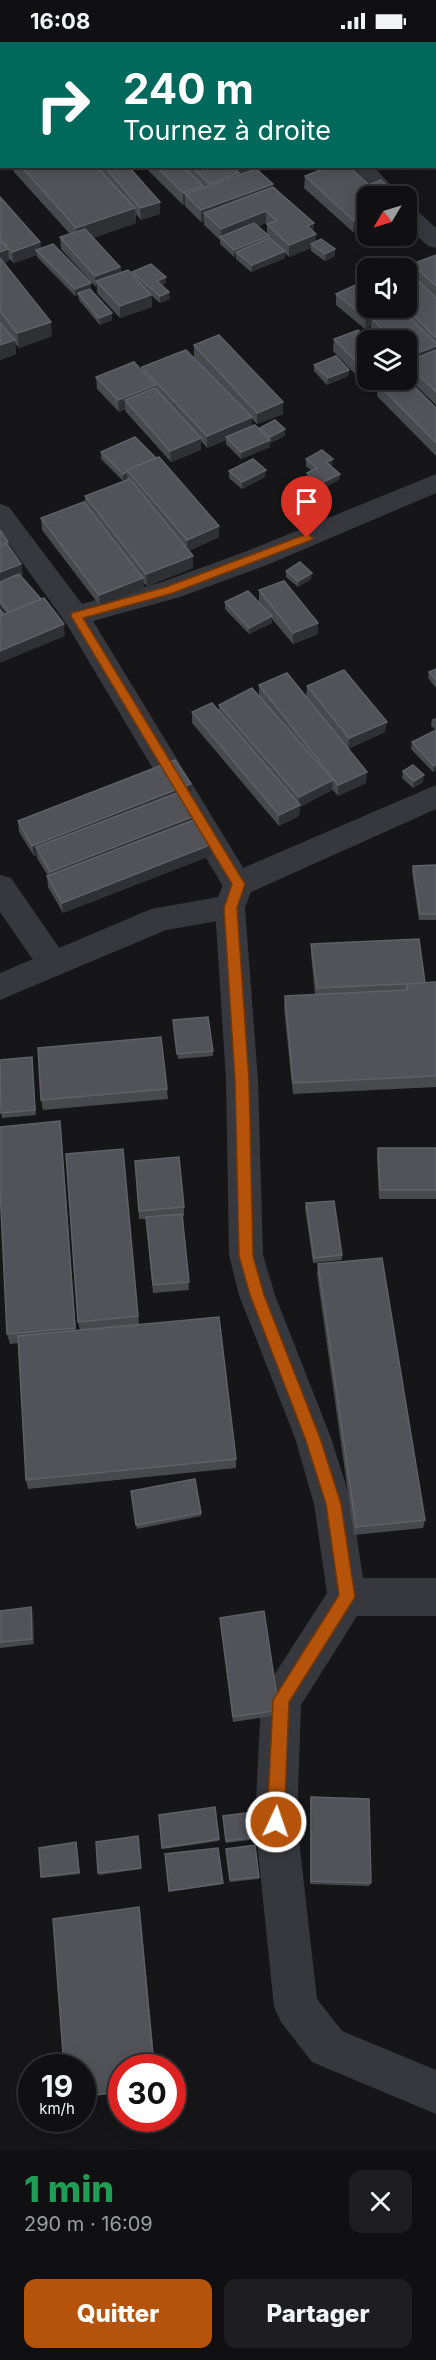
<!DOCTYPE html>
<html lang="fr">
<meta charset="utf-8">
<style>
body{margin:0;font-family:Inter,sans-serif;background:#1e1e20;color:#f1f3f6;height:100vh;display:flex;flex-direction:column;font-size:22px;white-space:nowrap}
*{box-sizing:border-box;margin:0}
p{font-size:20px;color:#9c9d9f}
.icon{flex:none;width:33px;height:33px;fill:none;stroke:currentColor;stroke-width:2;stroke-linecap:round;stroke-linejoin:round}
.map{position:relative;height:2108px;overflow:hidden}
.sheet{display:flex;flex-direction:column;background:#101012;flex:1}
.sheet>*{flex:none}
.banner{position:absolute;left:0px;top:0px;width:436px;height:126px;box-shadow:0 3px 15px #0003,0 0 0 2px #303032;background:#00695c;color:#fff;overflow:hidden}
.needle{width:39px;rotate:232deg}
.controls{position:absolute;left:357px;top:144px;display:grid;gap:12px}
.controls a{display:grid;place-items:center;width:60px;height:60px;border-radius:12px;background:#101012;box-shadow:0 3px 15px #0003,0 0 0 2px #303032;font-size:30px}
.speed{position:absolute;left:18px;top:2012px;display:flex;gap:12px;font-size:30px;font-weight:700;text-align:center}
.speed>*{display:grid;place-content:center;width:78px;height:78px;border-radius:50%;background:#101012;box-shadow:0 3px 15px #0003,0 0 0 2px #303032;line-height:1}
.speed small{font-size:15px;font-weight:400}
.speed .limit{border:9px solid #d22;background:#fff;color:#111}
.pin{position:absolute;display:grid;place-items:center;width:51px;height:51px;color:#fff;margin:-62px -26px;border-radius:50% 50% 50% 0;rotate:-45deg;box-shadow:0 0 6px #0007}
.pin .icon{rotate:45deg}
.me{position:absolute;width:66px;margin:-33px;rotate:3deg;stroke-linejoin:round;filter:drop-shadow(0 0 4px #0008)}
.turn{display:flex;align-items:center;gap:21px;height:126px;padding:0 24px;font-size:27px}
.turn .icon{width:78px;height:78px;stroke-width:2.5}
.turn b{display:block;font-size:42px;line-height:51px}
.round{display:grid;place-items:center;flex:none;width:63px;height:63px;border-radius:12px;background:#1e1e20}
.headline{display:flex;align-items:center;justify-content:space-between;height:102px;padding:0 24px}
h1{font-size:36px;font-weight:800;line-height:45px;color:#1e9e55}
.button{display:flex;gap:12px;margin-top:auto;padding:12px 24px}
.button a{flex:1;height:69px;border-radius:12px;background:#b45309;color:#fff;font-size:24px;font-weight:800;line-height:69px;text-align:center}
.button a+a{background:#1e1e20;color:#f1f3f6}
.status{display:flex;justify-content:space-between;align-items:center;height:42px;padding:0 30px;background:#101012;direction:ltr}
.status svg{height:16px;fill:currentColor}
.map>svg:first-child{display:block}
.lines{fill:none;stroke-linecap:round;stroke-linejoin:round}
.minor{fill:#37383d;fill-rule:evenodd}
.tertiary{fill:#37383d;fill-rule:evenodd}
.wall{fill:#47494d;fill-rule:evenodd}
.shaded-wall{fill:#2f3033}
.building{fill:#525359;stroke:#5f6168;stroke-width:1.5}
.route{fill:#b45309;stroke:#753606;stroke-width:1.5}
</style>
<div class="status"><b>16:08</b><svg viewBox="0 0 49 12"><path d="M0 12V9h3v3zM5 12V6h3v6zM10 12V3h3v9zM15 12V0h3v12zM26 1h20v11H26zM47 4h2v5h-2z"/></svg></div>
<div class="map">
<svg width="436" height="2108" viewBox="0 0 436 2108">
<rect width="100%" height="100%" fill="#161618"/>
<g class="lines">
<g class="minor">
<path d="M222 0H244V2H223Z"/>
<path d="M349 124H373L401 154H378Z"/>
<path d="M406 164 414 166 436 186V206L428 204 406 184Z"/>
<path d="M436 432V451L267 523 180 555 93 579 253 842 249 851 238 854 227 851 66 581 0 490V462L9 465 82 562 162 540 247 509Z"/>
<path d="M0 833 11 836 64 913 69 922 64 931 53 935 42 931 0 870Z"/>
<path d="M230 854 241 857 245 866 258 1038 263 1213 275 1253 331 1396 352 1462 363 1536H436V1574H357L301 1663 297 1780 317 1957 342 1989 436 2028V2072L312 2020 281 1980 274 1965 255 1780 261 1658 267 1644 327 1551 314 1462 295 1396 239 1253 229 1213 226 1038 215 866 219 857Z"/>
</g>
<path class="tertiary" d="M436 743V767L251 850 241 875 166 888 0 958V931L151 867 218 855 227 833Z"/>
</g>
<g class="wall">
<path d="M267 0H333L328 2H269Z"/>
<path d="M0 43H2V62L0 60Z"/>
<path d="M13 124H128L160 160V172L141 178 136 172V181L93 196 120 225 121 230 133 233 132 230 166 241 162 243 170 257 160 261 151 253 152 265 120 276 97 251V245H96L61 207 60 195 70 192 14 130Z"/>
<path d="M144 124H268V126L258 129 314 190 316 200 335 214 325 219 311 209V206L289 215 285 211V216L251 230 236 217V214L234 215 220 202V198L204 183V179L201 180 185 164V162L183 163ZM266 181 267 182V192L258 184Z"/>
<path d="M305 134 388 145 387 154H368V185L353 190 304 146Z"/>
<path d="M0 155 40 200 41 207 91 248 112 278 100 283 79 258 78 253 75 254 37 215V213L14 221 8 216 9 219 4 221 52 294 19 306 15 301 16 312 0 318Z"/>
<path d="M436 213V363L406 334V298H381L371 288V284L365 287 336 263V252L368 266H406L412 222Z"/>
<path d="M334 297 368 298V336L361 338 333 309Z"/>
<path d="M194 303 283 372 257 382 252 377V384L260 388V386L285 394 270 401V405L241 417 226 402V398L207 406 201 399V408L171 420 126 370 125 367 119 370 97 347 96 335 142 329V325L194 315Z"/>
<path d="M314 323 349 328 348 334 327 343 314 329Z"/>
<path d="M386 338H406L436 366V414L377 354 378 342 388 339Z"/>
<path d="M101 410 219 484V495L188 509 193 526 147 544 143 540 144 547 100 564 42 488 41 476 85 461V454L123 439 101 417Z"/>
<path d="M306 417 332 423 331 424 340 432 339 438 318 449 306 438 307 431 312 429 306 424Z"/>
<path d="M229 429 265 435 242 447 229 436Z"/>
<path d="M0 488 9 504 21 522 23 533 21 534 65 594 4 572 6 571 0 564Z"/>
<path d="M286 529 311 537 298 545 286 535Z"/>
<path d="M259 548 318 592 293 602 272 577V581L249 592 225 567V560H259Z"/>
<path d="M436 627V646L428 636 429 630Z"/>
<path d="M259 643 306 655 307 644 385 690 348 707 366 741 338 754 332 747V748L300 765 299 774 279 784 192 681V670L219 668V663L259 654Z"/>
<path d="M436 676V728L433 730 411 707 412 700 436 688 431 684 432 677Z"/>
<path d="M403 729 423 740 413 746 402 736Z"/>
<path d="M191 752 188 754 200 772V778L215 801V812L63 871 48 845 47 834H48L37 816V813L34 814 19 790 18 779Z"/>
<path d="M436 823V878H419L412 830 413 824Z"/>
<path d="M311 902 425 941 436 940V1045L293 1052 284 966 285 954 315 953 311 912Z"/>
<path d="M174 984 213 1009V1014L178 1017Z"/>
<path d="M32 1015 36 1073 2 1076 1 1071Z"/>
<path d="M167 1047 168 1057 43 1068 41 1058Z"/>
<path d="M61 1090 76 1288H80L78 1280 123 1107 139 1282 236 1417V1426L28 1447 26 1438 18 1301 10 1302 7 1292Z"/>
<path d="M378 1106H436V1157H379L377 1115Z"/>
<path d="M135 1119 184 1165V1174H183L189 1248 153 1251 146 1177H139Z"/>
<path d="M306 1161 342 1213V1218L313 1221 305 1166Z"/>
<path d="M318 1222 425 1478 423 1486 354 1493 317 1232Z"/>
<path d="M131 1449 201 1471V1474L137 1487Z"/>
<path d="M31 1565 33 1571 34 1602 0 1606V1569Z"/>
<path d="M220 1576 279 1668 278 1673 233 1680Z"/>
<path d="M311 1755 371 1841 369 1844 310 1842V1759Z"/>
<path d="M215 1765 219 1799 163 1807 162 1806Z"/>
<path d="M223 1774 257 1795V1797L226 1801Z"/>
<path d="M138 1796 141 1827 99 1833 98 1831Z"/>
<path d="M76 1800 80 1832 42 1836 41 1835Z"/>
<path d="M218 1806 223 1842 169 1850 165 1812Z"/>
<path d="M226 1807 259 1835V1837L230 1840Z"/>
<path d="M140 1868 155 2025H122V2050L82 2056V2025Z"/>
</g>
<g class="shaded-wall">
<path d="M68 0H114L109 2H63Z"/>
<path d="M299 0H333L328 2H295Z"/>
<path d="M2 21V36L0 37V22Z"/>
<rect x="435" y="65" width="1" height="14"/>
<path d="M238 124H268V126L239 136 209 154V142L238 131Z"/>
<path d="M273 142 272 154 204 171V179L201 180V168Z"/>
<path d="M203 144V156L185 152V162L183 163V151Z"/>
<path d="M388 145 387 154H376V149Z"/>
<path d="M160 160V172L141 178 140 166Z"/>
<path d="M135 166 136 181 78 201 76 186Z"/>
<path d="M266 169V181L223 198 221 196V187Z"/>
<path d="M368 174V185L353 190 354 179Z"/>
<path d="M314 181 313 193 307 184Z"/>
<path d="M316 192 315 204 311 202V206L289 215V203Z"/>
<path d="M269 194 268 201 236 210V214L234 215V208Z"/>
<path d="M40 200 42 211 36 208 37 213 14 221 12 210Z"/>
<path d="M8 207 9 219 0 223V210Z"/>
<path d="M335 207V214L325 219V212Z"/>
<path d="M285 209V216L251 230 252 223Z"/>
<path d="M120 225 121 237 96 239 97 245H96L95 234Z"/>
<path d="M166 235V241L157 245V239Z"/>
<path d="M91 241V248L78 251V253L75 254V247Z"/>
<path d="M169 250 170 257 160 261V254Z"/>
<path d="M151 253 152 265 120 276V264Z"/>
<path d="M388 266H395V274L372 277 371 284 365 287 366 276Z"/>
<path d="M112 271V278L100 283 99 276Z"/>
<path d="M51 280 52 294 19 306 17 291Z"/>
<path d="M15 298 16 312 0 318V303Z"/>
<path d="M436 304V315L409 323 410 314Z"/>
<path d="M368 324V336L361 338 362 326Z"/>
<path d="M349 328 348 334 327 343 328 336Z"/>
<path d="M156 343V355L125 358V367L119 370 118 358Z"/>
<path d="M283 360V372L257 382V371Z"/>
<path d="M252 375V387L226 395V398L207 406V394Z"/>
<path d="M285 387V394L270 401V395Z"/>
<path d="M201 396V408L171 420 170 409Z"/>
<path d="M270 398V405L241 417V410Z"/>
<path d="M333 417 332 423 326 427V420Z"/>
<path d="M266 428 265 435 242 447V440Z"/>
<path d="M127 430V437L123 439V432Z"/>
<path d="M340 432 339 438 318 449 319 442Z"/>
<path d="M219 484V495L187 509V498Z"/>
<path d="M193 514V526L147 544 146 532Z"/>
<path d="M21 522 23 533 0 542V530Z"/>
<path d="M312 531 311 537 298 545V539Z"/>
<path d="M143 536 144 547 100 564 99 553Z"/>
<path d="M272 574V581L249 592V586Z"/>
<path d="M318 581V592L293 602V591Z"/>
<path d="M64 582 65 594 0 621V609Z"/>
<path d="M387 680 385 690 348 707 349 696Z"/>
<path d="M436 722V728L433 730 434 724Z"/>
<path d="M367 730 366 741 338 754V743Z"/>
<path d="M424 733 423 740 413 746 414 739Z"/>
<path d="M333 738 332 748 300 765 299 774 279 784V773L298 764 299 755Z"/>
<path d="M191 742V752L40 812 36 805 37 813 34 814 32 804Z"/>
<path d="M200 772V782L51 840 50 830Z"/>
<path d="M215 801V812L63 871 62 861Z"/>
<path d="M60 1079 61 1090 76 1296 75 1286Z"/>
<path d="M31 1565 33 1571 34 1602 32 1597Z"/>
<path d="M139 1865 140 1868 155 2025H154Z"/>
</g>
<g class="building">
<path d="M0 0H68L63 2H2V21L0 22Z"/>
<path d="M281 0H299L295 2H283Z"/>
<path d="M382 0H409L411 2H378Z"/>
<path d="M413 0H436V18L435 17V2H415Z"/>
<path d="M435 21 436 22V65H435Z"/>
<path d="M21 124H96L135 166 76 186Z"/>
<path d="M104 124H128L160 160 140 166Z"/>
<path d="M156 124H183L203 144 183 151Z"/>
<path d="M191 124H232L239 131 209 142Z"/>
<path d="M330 124H348L369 143 381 138 388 145 376 149 382 154H368V174L354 179 305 134Z"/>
<path d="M256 127 273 142 201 168 185 152Z"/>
<path d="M273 145 314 181 307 184 316 192 289 203 267 182 277 179 266 169 221 187 204 171Z"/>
<path d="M0 155 40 200 12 210 0 196Z"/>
<path d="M254 181 269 194 234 208 220 195Z"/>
<path d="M85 187 120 225 95 234 60 195Z"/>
<path d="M269 196 285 209 252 223 236 210Z"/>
<path d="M321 197 335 207 325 212 311 202Z"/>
<path d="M0 199 8 207 0 210Z"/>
<path d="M53 202 91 241 75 247 36 208Z"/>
<path d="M436 213V244L412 222Z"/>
<path d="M0 216 51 280 17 291 0 269Z"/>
<path d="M151 222 166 235 157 239 169 250 160 254 132 230Z"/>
<path d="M406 227 436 256V296L406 266Z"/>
<path d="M128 228 151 253 120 264 96 239Z"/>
<path d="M366 238 368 239V266H388L366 276 336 252Z"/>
<path d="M90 247 112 271 99 276 78 251Z"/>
<path d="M400 266 436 301V304L410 314 406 311V298H394L372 277Z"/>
<path d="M0 281 15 298 0 303Z"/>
<path d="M358 288 368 298V324L362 326 334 297Z"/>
<path d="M219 293 283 360 257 371 194 303Z"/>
<path d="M186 308 252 375 207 394 142 325Z"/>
<path d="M436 308V350L406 321V320Z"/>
<path d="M336 314 349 328 328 336 314 323Z"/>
<path d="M134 320 156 343 118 358 96 335Z"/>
<path d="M406 336 436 366V401L378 342 391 338H406Z"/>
<path d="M155 346 201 396 170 409 125 358Z"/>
<path d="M275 378 285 387 270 395 260 386Z"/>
<path d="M255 383 270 398 241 410 226 395Z"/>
<path d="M135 395 156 416 127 428V430L123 432 101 410Z"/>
<path d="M322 408 333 417 326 420 340 432 319 442 307 431 317 426 306 417Z"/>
<path d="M159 415 219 484 187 498 127 428Z"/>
<path d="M253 417 266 428 242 440 229 429Z"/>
<path d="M130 437 193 514 146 532 85 454Z"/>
<path d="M84 460 143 536 99 553 41 476Z"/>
<path d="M0 488 8 500 0 503Z"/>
<path d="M7 502 21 522 0 530V505Z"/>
<path d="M300 520 312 531 298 539 286 529Z"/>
<path d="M19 532 41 557 9 570 0 559V540Z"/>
<path d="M284 539 318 581 293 591 259 548Z"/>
<path d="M248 549 272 574 249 586 225 560Z"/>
<path d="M44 556 64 582 0 609V574Z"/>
<path d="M0 567 4 572 0 574Z"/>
<path d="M436 627V638L429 630Z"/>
<path d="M344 628 387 680 349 696 307 644Z"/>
<path d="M287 631 367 730 338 743 259 643Z"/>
<path d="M252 646 333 738 299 755 219 663Z"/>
<path d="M212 661 300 763 279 773 192 670Z"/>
<path d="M436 688V722L434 724 412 700Z"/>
<path d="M175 718 191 742 32 804 18 779Z"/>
<path d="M413 723 424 733 414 739 403 729Z"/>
<path d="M185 748 200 772 50 830 36 805Z"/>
<path d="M199 776 215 801 62 861 47 834Z"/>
<path d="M436 823V872H420L413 824Z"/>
<path d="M419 897 425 941 317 946 311 902Z"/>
<path d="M436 940V1034L293 1041 285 954 407 948V942Z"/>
<path d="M208 975 213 1009 177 1012 173 978Z"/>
<path d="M161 995 167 1047 41 1058 38 1006Z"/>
<path d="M32 1015 35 1068 1 1071 0 1018Z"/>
<path d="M60 1079 75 1286 7 1292 0 1146V1085Z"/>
<path d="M378 1106H436V1148H380Z"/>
<path d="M123 1107 138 1274 78 1280 66 1112Z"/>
<path d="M179 1115 184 1165 139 1169 135 1119Z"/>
<path d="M334 1159 342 1213 314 1216 306 1161Z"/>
<path d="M182 1172 189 1240 153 1243 146 1175Z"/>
<path d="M382 1216 425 1478 356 1485 318 1222Z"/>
<path d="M219 1275 236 1417 26 1438 18 1294Z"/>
<path d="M195 1437 201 1471 136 1483 131 1449Z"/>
<path d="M31 1565 32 1597 0 1600V1569Z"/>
<path d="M264 1569 279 1668 233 1675 220 1576Z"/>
<path d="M311 1755 369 1757 371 1841 311 1839Z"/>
<path d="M215 1765 219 1797 162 1806 159 1773Z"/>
<path d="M253 1770 257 1795 226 1799 223 1774Z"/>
<path d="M138 1794 141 1826 98 1831 96 1800Z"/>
<path d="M76 1800 79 1830 41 1835 39 1806Z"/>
<path d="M255 1803 259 1835 230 1838 226 1807Z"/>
<path d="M218 1806 223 1841 169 1849 165 1812Z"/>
<path d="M139 1865 154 2025H122V2049L82 2055V2025H64L53 1877Z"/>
</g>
<path class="route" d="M307 492 313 496 311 498 173 551 83 576 245 842 237 866 249 1038 253 1214 264 1253 320 1396 341 1462 355 1555 289 1660 284 1780 282 1786 276 1789 270 1786 267 1780 273 1658 339 1553 326 1462 305 1396 250 1253 239 1214 235 1038 224 866 232 842 71 574 72 571 166 545Z"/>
</svg>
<div class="controls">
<a><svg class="needle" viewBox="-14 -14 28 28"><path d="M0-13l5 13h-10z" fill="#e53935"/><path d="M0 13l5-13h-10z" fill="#9c9d9f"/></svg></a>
<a><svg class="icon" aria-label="sound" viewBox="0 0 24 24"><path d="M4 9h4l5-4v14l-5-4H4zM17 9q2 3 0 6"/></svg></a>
<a><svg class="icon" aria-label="layers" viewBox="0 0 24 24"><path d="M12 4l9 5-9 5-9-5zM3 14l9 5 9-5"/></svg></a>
</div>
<div class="speed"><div>19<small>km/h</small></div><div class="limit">30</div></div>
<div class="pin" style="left:307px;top:496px;background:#d93025"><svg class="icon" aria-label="arrive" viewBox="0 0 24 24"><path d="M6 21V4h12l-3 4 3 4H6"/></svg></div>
<svg class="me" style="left:276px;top:1780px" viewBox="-20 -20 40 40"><circle r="17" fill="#b45309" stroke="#fff" stroke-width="3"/><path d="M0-11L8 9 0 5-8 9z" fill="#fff"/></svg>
<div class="banner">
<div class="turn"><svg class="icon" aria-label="right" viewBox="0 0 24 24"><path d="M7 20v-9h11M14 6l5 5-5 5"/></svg><div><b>240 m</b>Tournez à droite</div></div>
</div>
</div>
<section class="sheet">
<div class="headline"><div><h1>1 min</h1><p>290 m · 16:09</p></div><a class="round"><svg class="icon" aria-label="close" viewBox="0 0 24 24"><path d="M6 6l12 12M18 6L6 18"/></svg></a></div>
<div class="button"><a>Quitter</a><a>Partager</a></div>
</section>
